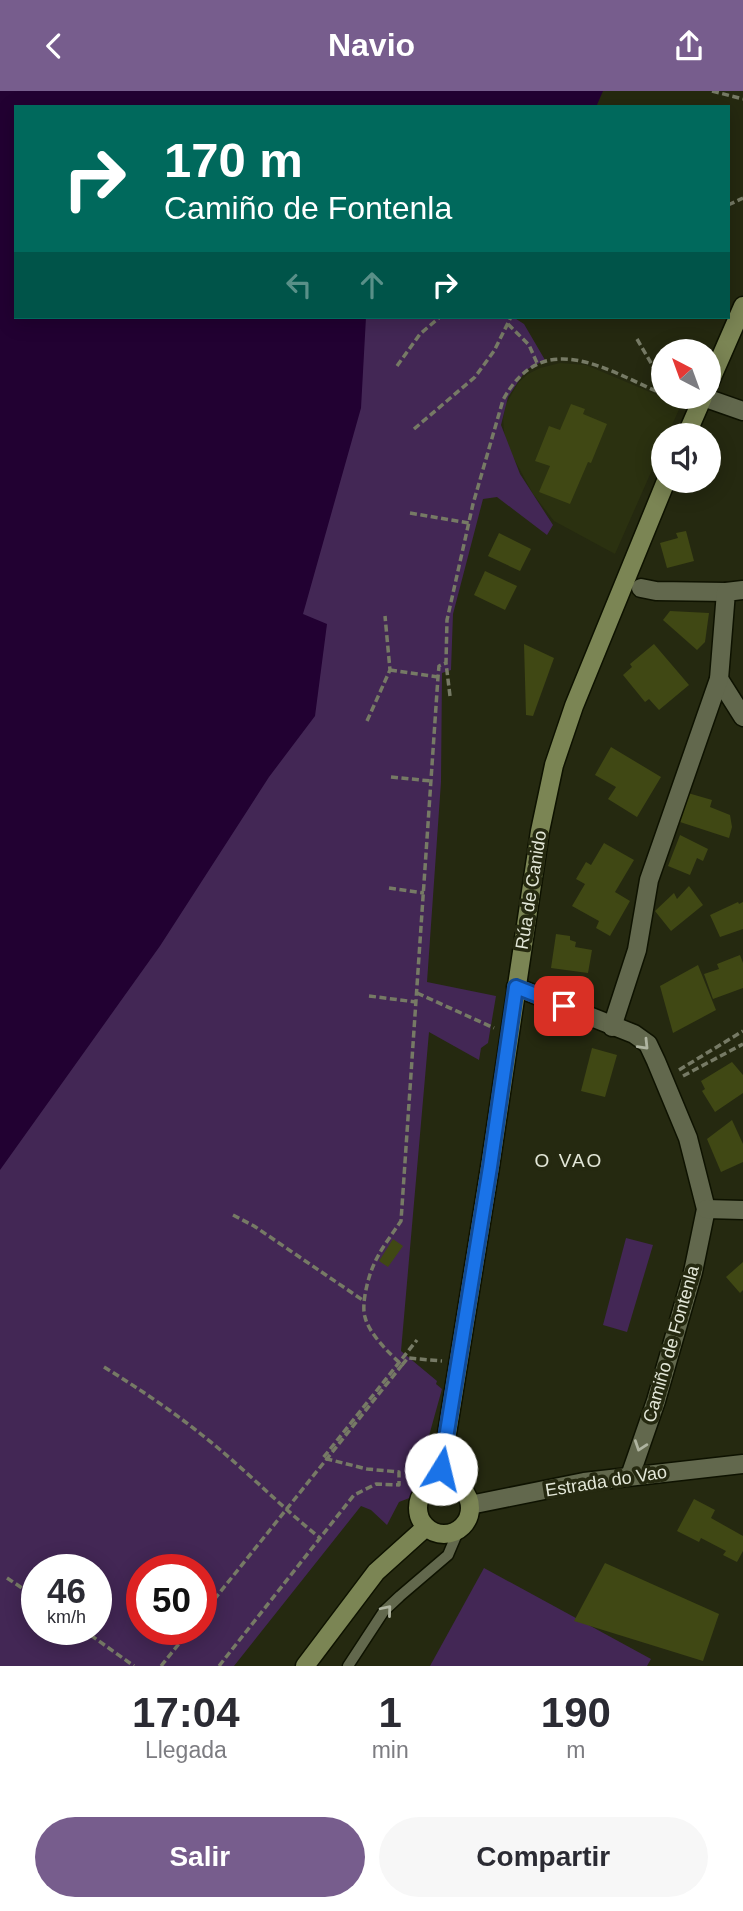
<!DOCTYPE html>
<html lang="es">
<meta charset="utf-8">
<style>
body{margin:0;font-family:Helvetica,sans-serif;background:#f7f7f7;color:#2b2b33;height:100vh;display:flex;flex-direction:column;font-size:26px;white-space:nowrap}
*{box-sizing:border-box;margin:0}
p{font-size:23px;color:#7c7c81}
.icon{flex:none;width:38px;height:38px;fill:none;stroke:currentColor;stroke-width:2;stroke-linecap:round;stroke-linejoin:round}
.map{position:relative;height:1575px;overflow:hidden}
.drawer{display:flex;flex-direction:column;background:#fff;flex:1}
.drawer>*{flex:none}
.top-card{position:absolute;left:14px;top:14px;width:716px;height:214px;border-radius:0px;box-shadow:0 4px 18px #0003;background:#00695c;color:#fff;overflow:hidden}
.needle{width:46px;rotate:319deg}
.buttons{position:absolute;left:651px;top:248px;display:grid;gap:14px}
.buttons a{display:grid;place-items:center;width:70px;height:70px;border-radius:50%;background:#fff;box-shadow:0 4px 18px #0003;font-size:35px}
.speed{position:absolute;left:21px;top:1463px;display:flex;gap:14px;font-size:35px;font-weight:700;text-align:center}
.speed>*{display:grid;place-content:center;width:91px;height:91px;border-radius:50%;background:#fff;box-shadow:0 4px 18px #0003;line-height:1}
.speed small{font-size:18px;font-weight:400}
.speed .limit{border:10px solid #d22;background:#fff;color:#111}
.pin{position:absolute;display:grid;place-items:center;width:60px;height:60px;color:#fff;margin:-30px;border-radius:14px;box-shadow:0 4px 10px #0006}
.me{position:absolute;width:77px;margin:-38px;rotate:9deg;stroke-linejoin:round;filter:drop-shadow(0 0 5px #0008)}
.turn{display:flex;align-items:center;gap:24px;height:147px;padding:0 35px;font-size:32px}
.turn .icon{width:91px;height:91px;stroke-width:2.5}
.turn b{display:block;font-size:49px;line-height:60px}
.lanes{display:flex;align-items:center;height:66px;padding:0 35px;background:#0003;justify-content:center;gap:35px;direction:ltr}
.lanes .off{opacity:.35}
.eta{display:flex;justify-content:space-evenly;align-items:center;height:119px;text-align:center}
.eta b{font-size:42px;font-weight:700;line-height:49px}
.cta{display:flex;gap:14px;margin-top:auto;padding:14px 35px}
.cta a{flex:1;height:80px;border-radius:42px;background:#775d8d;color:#fff;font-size:28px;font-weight:700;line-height:80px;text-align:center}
.cta a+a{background:#f7f7f7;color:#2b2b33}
header{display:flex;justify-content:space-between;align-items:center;height:91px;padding:0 35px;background:#775d8d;color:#fff;font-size:32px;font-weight:700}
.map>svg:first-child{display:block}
.built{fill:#2b3110}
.green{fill:#432755;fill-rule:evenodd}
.water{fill:#220132}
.building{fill:#404814}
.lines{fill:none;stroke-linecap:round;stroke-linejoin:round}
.service-casing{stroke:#0e1200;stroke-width:13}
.minor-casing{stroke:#0e1200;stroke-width:21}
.tertiary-casing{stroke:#0e1200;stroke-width:21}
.secondary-casing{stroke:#0e1200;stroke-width:21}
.path{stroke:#767a65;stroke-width:3.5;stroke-dasharray:7 3.5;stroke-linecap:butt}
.service{stroke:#62684d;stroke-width:10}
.minor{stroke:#62684d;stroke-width:18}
.tertiary{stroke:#62684d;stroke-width:18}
.secondary{stroke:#7b8554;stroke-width:18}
.oneway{stroke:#afb4a0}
.route-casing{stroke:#114b97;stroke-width:18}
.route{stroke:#1a73e8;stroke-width:12}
.labels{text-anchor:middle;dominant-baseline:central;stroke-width:7;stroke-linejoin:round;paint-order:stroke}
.street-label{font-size:18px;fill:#e3e7d8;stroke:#252910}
.neighbourhood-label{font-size:19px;letter-spacing:2px;fill:#e3e7d8;stroke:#252910}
</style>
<header><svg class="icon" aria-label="back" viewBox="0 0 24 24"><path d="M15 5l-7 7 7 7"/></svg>Navio<svg class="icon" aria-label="share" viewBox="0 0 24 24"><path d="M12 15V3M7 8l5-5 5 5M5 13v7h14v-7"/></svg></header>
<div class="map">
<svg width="743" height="1575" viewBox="0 0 743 1575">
<rect width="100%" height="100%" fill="#252910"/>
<path class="built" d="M560 272 586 274 681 314 667 345H663V354L615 463 554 430 533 403 505 351 503 328 506 313 518 292 528 283 540 277Z"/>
<g class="green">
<path d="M232 226H513L524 233 545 269 526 279 508 306 501 334 520 383 553 434 547 444 497 406 483 408 453 523 451 579 442 582 441 691 427 891 496 905 488 952 481 957 479 969 429 941 401 1260 437 1290 436 1293 442 1298 412 1406 399 1411 387 1434 371 1419 361 1415 234 1575H0V890ZM37 1479H96V1538H37ZM142 1479H201V1538H142Z"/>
<path d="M626 1147 653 1154 627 1241 603 1234Z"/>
<path d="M484 1477 651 1568 647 1575H430Z"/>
</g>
<path class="water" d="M0 0H603L596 16H16V226H366L361 317 303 523 327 533 315 625 269 686 160 855 0 1079Z"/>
<g class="building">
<path d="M571 313 585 318 583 323 607 333 591 372 588 371 570 413 539 401 550 375 535 370 549 335 560 339Z"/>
<path d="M686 440 694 470 667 477 660 452 678 447 676 442Z"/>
<path d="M499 442 531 458 520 480 488 465Z"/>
<path d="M485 480 517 495 505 519 474 504Z"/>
<path d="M670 520 709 522 705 551 697 559 663 529Z"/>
<path d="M524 553 554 567 533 625 526 624Z"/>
<path d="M654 553 689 594 659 619 649 608 645 611 623 584 632 576 630 573Z"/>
<path d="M611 656 661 686 637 726 608 708 616 696 595 684Z"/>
<path d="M688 702 712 709 710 716 730 724 732 736 729 747 680 731Z"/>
<path d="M680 744 708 758 703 770 697 767 690 784 668 775Z"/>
<path d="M604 752 634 769 615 801 630 810 610 845 596 837 599 830 572 815 585 793 576 788 586 771 591 774Z"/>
<path d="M689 795 703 814 671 840 655 820 674 802 677 808Z"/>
<path d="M738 811 739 813 743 811V838L720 846 710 824Z"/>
<path d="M556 843 570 845V849L576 851 575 856 592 859 588 882 551 877Z"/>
<path d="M740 864 743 872V897L713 908 704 883 719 878 717 873Z"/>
<path d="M698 874 716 919 673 942 660 895Z"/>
<path d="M592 957 617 964 605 1006 581 1000Z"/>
<path d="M732 971 743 984V1002L715 1021 702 1000 705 998 701 990Z"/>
<path d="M732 1029 743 1053V1071L721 1081 707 1048Z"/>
<path d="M393 1148 403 1155 388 1176 379 1170Z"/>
<path d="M743 1171V1199L740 1202 726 1186Z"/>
<path d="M694 1408 715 1419 711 1427 743 1445V1460L737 1471 723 1464 726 1460 701 1447 699 1451 677 1440Z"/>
<path d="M605 1472 719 1523 703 1570 574 1530Z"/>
</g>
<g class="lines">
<defs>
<path id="service" d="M348 1575 384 1520 400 1505 448 1464 459 1438"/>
<g id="minor">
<path d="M703 306 743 320"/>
<path d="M641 497 656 500 726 501"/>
<path d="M719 588 743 626"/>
<path d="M516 896 634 943 648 953 656 970 688 1047 706 1118 693 1181 656 1310 630 1385"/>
<path d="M612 936 637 859 649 789 719 588 726 501 743 499"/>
<path d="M706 1118 743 1119"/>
</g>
<path id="tertiary" d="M470 1414 584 1391 743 1373"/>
<g id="secondary">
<path d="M709 293 743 215"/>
<path d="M686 345 703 306"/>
<circle cx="444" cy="1417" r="26"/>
<path d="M439 1392 490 1076 540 740 554 674 574 615 666 390"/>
<path d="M305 1575 376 1481 426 1436"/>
</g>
</defs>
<use href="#service" class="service-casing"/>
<use href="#minor" class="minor-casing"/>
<use href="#tertiary" class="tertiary-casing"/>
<use href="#secondary" class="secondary-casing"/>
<g class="path">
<path d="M712 0 743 8"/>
<path d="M728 114 743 107"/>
<path d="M508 233 529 254 537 272"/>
<path d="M637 248 658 284 663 287"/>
<path d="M397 275 420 243 440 226"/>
<path d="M672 306 683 311"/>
<path d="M414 338 475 286 494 260 511 226"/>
<path d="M410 422 469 432"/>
<path d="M390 579 438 586"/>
<path d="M450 605 446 572 447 529 473 413 503 309C543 235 606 279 663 303"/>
<path d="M367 630 390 579 385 525"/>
<path d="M391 686 431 690"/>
<path d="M389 797 424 802"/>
<path d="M417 902 494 937"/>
<path d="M369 905 416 911"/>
<path d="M679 979 743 940"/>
<path d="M683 985 743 953"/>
<path d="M233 1124 254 1135 364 1210"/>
<path d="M402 1274 408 1267 442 1270"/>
<path d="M104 1276C138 1297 171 1319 202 1344 243 1376 279 1414 320 1447"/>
<path d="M7 1487 37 1507"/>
<path d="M201 1525 402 1274C390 1263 369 1243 365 1226 363 1220 364 1210 365 1204 371 1170 382 1158 401 1130L438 586 439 575 446 572"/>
<path d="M82 1538 134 1575"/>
<path d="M161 1575 191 1538"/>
<path d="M219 1575 354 1404 376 1393 399 1394V1381L367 1378 323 1367 417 1249"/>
</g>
<use href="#service" class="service"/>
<use href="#minor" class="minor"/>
<use href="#tertiary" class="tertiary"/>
<use href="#secondary" class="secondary"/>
</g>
<defs><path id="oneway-chevron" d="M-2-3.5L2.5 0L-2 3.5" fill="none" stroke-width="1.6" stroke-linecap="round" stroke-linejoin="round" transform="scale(1.75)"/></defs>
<g class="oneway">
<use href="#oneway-chevron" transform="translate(644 954) rotate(46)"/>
<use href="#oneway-chevron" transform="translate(640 1355) rotate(109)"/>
<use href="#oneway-chevron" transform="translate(387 1519) rotate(-50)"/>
</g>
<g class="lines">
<defs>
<path id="route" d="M441 1378 490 1076 516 896 564 915"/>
</defs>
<use href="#route" class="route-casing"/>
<use href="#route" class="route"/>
</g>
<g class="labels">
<g class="street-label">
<text transform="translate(531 799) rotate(-81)">Rúa de Canido</text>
<text transform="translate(671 1253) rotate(-74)">Camiño de Fontenla</text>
<text transform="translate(606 1390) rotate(-9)">Estrada do Vao</text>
</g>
<g class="neighbourhood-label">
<text x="569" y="1069">O VAO</text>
</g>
</g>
</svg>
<div class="buttons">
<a><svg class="needle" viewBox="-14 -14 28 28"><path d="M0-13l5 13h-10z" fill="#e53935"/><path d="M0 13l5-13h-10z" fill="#7c7c81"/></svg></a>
<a><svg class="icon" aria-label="sound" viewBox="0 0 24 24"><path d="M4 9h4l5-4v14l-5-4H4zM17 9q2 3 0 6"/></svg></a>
</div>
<div class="speed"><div>46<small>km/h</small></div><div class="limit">50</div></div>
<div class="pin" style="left:564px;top:915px;background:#d93025"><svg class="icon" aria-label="arrive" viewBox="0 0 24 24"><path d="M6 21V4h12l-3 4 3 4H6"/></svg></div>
<svg class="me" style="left:441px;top:1378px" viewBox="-20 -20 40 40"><circle r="19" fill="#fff"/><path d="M0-13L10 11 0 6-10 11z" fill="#1a73e8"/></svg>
<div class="top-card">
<div class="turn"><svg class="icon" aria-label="right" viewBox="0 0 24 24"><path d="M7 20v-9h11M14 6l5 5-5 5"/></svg><div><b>170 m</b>Camiño de Fontenla</div></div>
<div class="lanes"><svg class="icon off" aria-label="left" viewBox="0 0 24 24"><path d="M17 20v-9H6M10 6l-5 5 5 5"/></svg><svg class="icon off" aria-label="ahead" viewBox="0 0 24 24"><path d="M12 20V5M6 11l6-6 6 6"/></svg><svg class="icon" aria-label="right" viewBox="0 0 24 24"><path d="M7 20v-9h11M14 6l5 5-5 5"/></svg></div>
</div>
</div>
<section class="drawer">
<div class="eta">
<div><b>17:04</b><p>Llegada</p></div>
<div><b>1</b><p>min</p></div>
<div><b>190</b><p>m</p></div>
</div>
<div class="cta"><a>Salir</a><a>Compartir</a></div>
</section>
